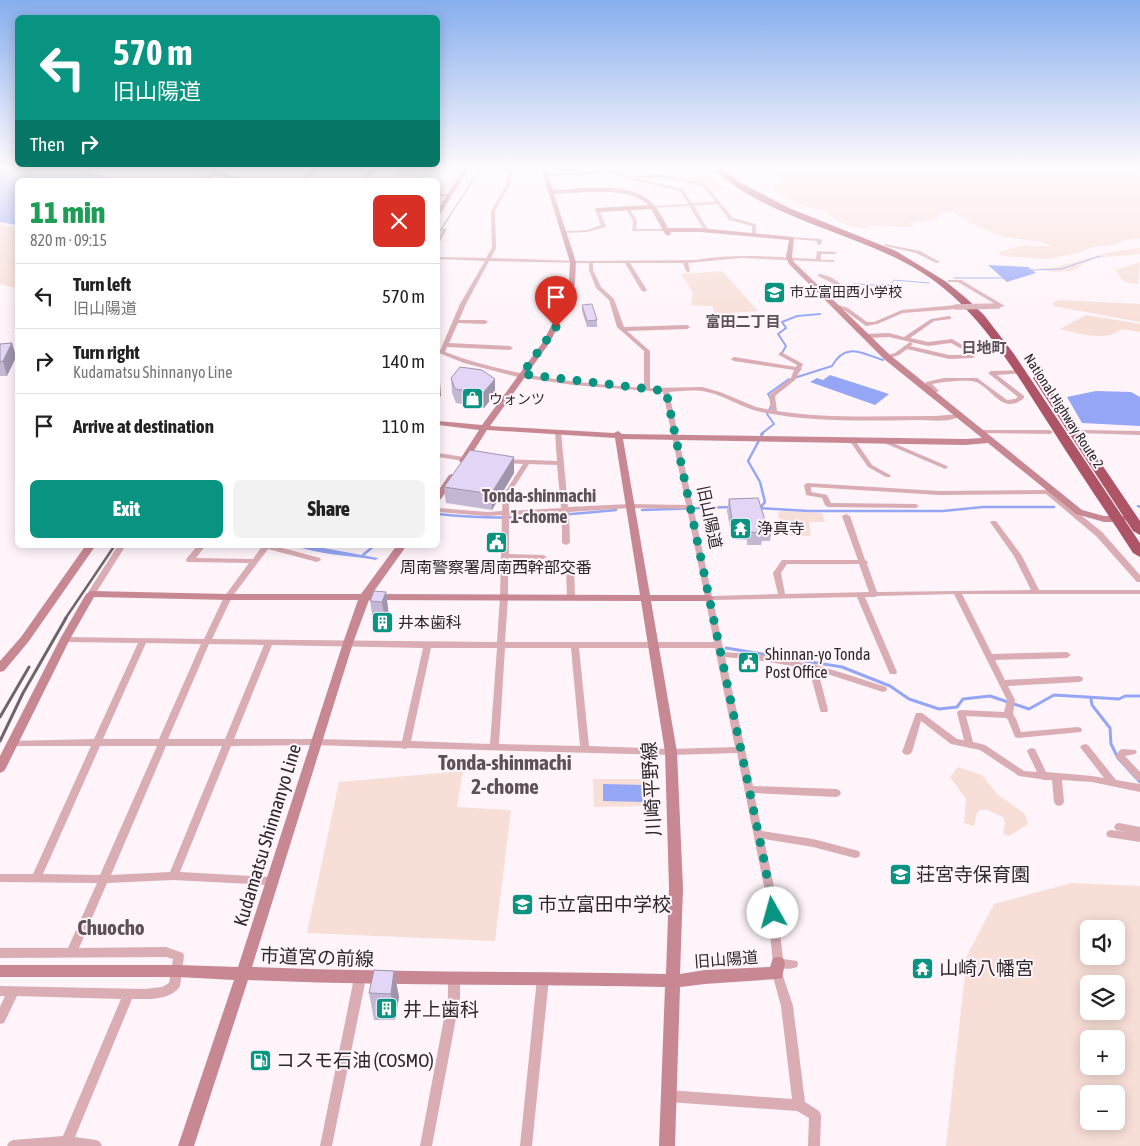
<!DOCTYPE html>
<meta charset="utf-8">
<style>
body{margin:0;font-family:"Asap Condensed","Noto Sans JP",sans-serif;background:#f2f2f2;color:#222;height:100vh;display:flex;flex-direction:column;font-size:19px;white-space:nowrap}
*{box-sizing:border-box;margin:0}
p{font-size:16px;color:#767676}
.icon{flex:none;width:28px;height:28px;fill:none;stroke:currentColor;stroke-width:2;stroke-linecap:round;stroke-linejoin:round}
.map{position:relative;flex:1;overflow:hidden}
.sheet{position:absolute;left:15px;top:178px;width:425px;height:370px;display:flex;flex-direction:column;background:#fff;border-radius:8px;box-shadow:0 2px 12px #0003}
.sheet>*{flex:none}
.guide{position:absolute;left:15px;top:15px;width:425px;height:152px;border-radius:8px;box-shadow:0 2px 12px #0003;background:#089480;color:#fff;overflow:hidden}
.fabs{position:absolute;left:1080px;top:920px;display:grid;gap:10px}
.fabs a{display:grid;place-items:center;width:45px;height:45px;border-radius:8px;background:#fff;box-shadow:0 2px 12px #0003;font-size:25px}
.pin{position:absolute;display:grid;place-items:center;width:42px;height:42px;color:#fff;margin:-51px -21px;border-radius:50% 50% 50% 0;rotate:-45deg;box-shadow:0 0 5px #0007}
.pin .icon{rotate:45deg}
.me{position:absolute;width:55px;margin:-28px;rotate:353deg;stroke-linejoin:round;filter:drop-shadow(0 0 4px #0008)}
.turn{display:flex;align-items:center;gap:18px;height:105px;padding:0 15px;font-size:22px}
.turn .icon{width:65px;height:65px;stroke-width:2.5}
.turn b{display:block;font-size:35px;line-height:42px}
.then{display:flex;align-items:center;height:48px;padding:0 15px;background:#0003;gap:10px;font-size:19px}
.round{display:grid;place-items:center;flex:none;width:52px;height:52px;border-radius:8px;background:#f2f2f2}
.headline{display:flex;align-items:center;justify-content:space-between;height:85px;padding:0 15px}
h1{font-size:30px;font-weight:800;line-height:38px;color:#1e9e55}
.button{display:flex;gap:10px;margin-top:auto;padding:10px 15px}
.button a{flex:1;height:58px;border-radius:8px;background:#089480;color:#fff;font-size:20px;font-weight:800;line-height:58px;text-align:center}
.button a+a{background:#f2f2f2;color:#222}
ul{padding:0;list-style:none}
li{display:flex;align-items:center;gap:15px;height:65px;padding:0 15px;border-top:1px solid #e0e0e0}
li div{flex:1}
li b{display:block;font-size:19px}
li em{font-style:normal}
.map>svg:first-child{display:block}
.green{fill:#f7ded6;fill-rule:evenodd}
.water{fill:#94a6f5}
.lines{fill:none;stroke-linecap:round;stroke-linejoin:round}
.stream-far3{stroke:#94a6f5;stroke-width:1}
.stream-far2{stroke:#94a6f5;stroke-width:2}
.stream-far1{stroke:#94a6f5;stroke-width:2.5}
.stream{stroke:#94a6f5;stroke-width:3}
.street{fill:#d9adb3;fill-rule:evenodd}
.secondary{fill:#c88893;fill-rule:evenodd}
.highway{fill:#ad5567;fill-rule:evenodd}
.rail-far2{stroke:#6c666a;stroke-width:1}
.rail-far1{stroke:#6c666a;stroke-width:2.5}
.rail{stroke:#6c666a;stroke-width:3}
.street-bridge{stroke:#d9adb3;stroke-width:5.5}
.wall{fill:#c3b7d3}
.shaded-wall{fill:#9f95ac}
.building{fill:#e3d5f5;stroke:#9f95ac}
.route{stroke:#089480;stroke-width:9;stroke-dasharray:0 16.2}
.labels{text-anchor:middle;dominant-baseline:central;stroke-width:4;stroke-linejoin:round;paint-order:stroke}
.far-poi-label{font-size:14px;fill:#2c282b;stroke:#fef4fa;text-anchor:start}
.far-street-label{font-size:14px;fill:#2c282b;stroke:#fef4fa}
.far-neighbourhood-label{font-size:15px;font-weight:bold;fill:#5a5257;stroke:#fef4fa}
.street-label{font-size:16px;fill:#2c282b;stroke:#fef4fa}
.poi-label{font-size:16px;fill:#2c282b;stroke:#fef4fa;text-anchor:start}
.neighbourhood-label{font-size:18px;font-weight:bold;fill:#5a5257;stroke:#fef4fa}
.near-street-label{font-size:19px;fill:#2c282b;stroke:#fef4fa}
.near-poi-label{font-size:19px;fill:#2c282b;stroke:#fef4fa;text-anchor:start}
.near-neighbourhood-label{font-size:21px;font-weight:bold;fill:#5a5257;stroke:#fef4fa}
</style>
<div class="map">
<svg width="1140" height="1146" viewBox="0 0 1140 1146">
<rect width="100%" height="100%" fill="#fef4fa"/>
<g class="green">
<path d="M764 168H1140V239L1132 238 1112 245 1093 247 1078 253 1048 259 1002 256 998 252 1021 246H1051L1041 242 1000 236 967 221 954 212H941L937 219 910 223 914 226 908 227 869 225 868 228C853 229 833 221 824 210 805 209 789 200 773 190L775 185 783 183C778 175 768 176 764 168Z"/>
<path d="M689 171 703 173 725 189 712 190 707 184 696 181 700 178 678 172Z"/>
<path d="M0 225 17 228V288L0 284Z"/>
<path d="M1140 248V254L1095 258 1071 271 1052 272 1038 268H1052L1115 251Z"/>
<path d="M1140 262 1138 284C1126 284 1121 281 1116 270Z"/>
<path d="M722 271 758 311 715 314 712 306 691 305 693 292 681 274Z"/>
<path d="M1059 300 1140 304V322L1053 306V303Z"/>
<path d="M1086 315 1140 324V332L1122 329C1105 342 1080 334 1060 329Z"/>
<path d="M780 511 822 513 825 522H809L811 536H782L778 513Z"/>
<path d="M958 767 982 775 997 794 1025 814 1028 824 1009 836 1003 834 1005 823 1003 817 987 810H980L977 813 974 826 964 823 966 799 950 777Z"/>
<path d="M463 771 457 807 511 810 495 941 307 933 339 782Z"/>
<path d="M593 779H648L650 806 594 807Z"/>
<path d="M1071 883 1140 886V1146H946L967 956 994 904ZM1089 929H1116V956H1089ZM1089 984H1116V1011H1089ZM1089 1039H1116V1066H1089ZM1089 1094H1116V1121H1089Z"/>
</g>
<g class="water">
<path d="M0 168H76L117 180H18L17 225 0 222Z"/>
<path d="M988 265 1028 267 1036 273 1007 282Z"/>
<path d="M830 375 889 394 875 405 810 382 817 378 823 380Z"/>
<path d="M1096 391 1131 392 1140 397V426L1082 423 1067 397Z"/>
<path d="M292 545H307L378 558 376 560C348 555 319 555 292 545Z"/>
<path d="M603 784 644 785 645 802 603 801Z"/>
</g>
<g class="lines">
<g class="stream-far3">
<path d="M1032 270 1061 269 1100 256"/>
<path d="M954 278H1005"/>
<path d="M855 286 858 284 890 286 894 280 929 283"/>
</g>
<g class="stream-far2">
<path d="M875 285H891"/>
<path d="M841 287 852 289 857 285"/>
<path d="M828 292 835 288"/>
<path d="M782 353 786 346 778 334 786 328 782 322 797 316 820 314"/>
<path d="M794 378 832 366C845 342 861 353 883 360"/>
<path d="M772 401 768 394 789 379"/>
<path d="M761 434 774 424 767 414 771 406"/>
</g>
<g class="stream-far1">
<path d="M1138 506 1140 507"/>
<path d="M759 508 809 511H943L983 507H1054"/>
<path d="M760 508 765 502 760 482 748 461 763 433"/>
<path d="M642 510 731 507"/>
<path d="M438 514C498 521 556 516 616 510"/>
<path d="M363 555 375 545"/>
</g>
<g class="stream">
<path d="M726 648 842 667 890 686 909 699 939 709 957 707 963 699 990 696 1029 709 1054 695 1119 699 1125 696H1140"/>
<path d="M1091 699 1092 705 1110 728 1111 744 1118 758 1140 782"/>
</g>
<g class="street">
<path d="M315 168H320L305 180H300Z"/>
<path d="M373 168H378L364 180H360Z"/>
<path d="M509 168H513L510 185 495 211 496 248 491 258 578 261 696 260C736 253 776 257 816 259L817 251 836 252V253L834 254H821V260H834V262H832L741 258 688 263 690 271 688 272 686 271 683 263H630L647 290 644 292 641 290 625 263H593V270L601 287 614 299 624 327 687 325 690 327 687 329 627 331 650 351V388L702 387 720 392 756 407 771 410 769 395 791 378 794 370 734 361 731 359 734 357 796 367 797 365 779 355V353L781 352 803 364 801 368 802 369 800 371 795 380 775 396 777 411C828 419 879 416 931 416 939 416 956 413 961 416 949 423 930 420 916 420 864 421 812 422 761 412 742 408 726 396 707 392 695 389 682 391 669 392L712 596 778 594 773 573 782 560H858L842 516 846 514 850 516 865 560 868 562 867 564 877 592 1031 590 1014 556 990 522 992 521H996L1022 556 1039 590H1140V594H962L992 654 1067 652 1071 655 1067 658 995 660 1005 680 1079 676 1082 677 1083 679 1082 681 1079 682 1008 686 1015 700 1013 714 1016 719 1021 732 1078 727 1081 728 1082 730 1081 732 1018 738 1015 737 1008 720 1006 718 966 716 973 742 985 745 1024 771 1037 772 1027 751 1029 749 1032 748 1035 749 1046 772 1092 776 1104 778 1080 747 1082 745 1085 744 1088 745 1116 780 1140 784V792L1092 782 1062 780 1064 802 1062 805 1059 806 1056 805 1054 802 1052 780H1044L1040 779 1019 776 980 750 951 744 921 721 912 752 910 754 907 755 904 754 902 752 916 713H922L957 739 964 740 957 713 958 711 961 710 1004 712 1007 700 954 594 877 596 874 597H865L897 672 896 674H890L889 672 857 597 713 600 724 652 763 655 809 664 812 663 816 665 846 674 886 687 887 689 886 691 883 692 818 671 828 710 827 712H821L820 710 809 669 763 661 725 657 753 786 836 789 839 790 841 793 839 796 836 797 754 793 762 831 813 839 855 850 859 851 860 854 859 857 855 858 813 847 764 839 776 896 783 959 797 961 798 964 797 967C790 970 781 969 774 966L773 963 766 896 737 753 671 755 408 748 405 749 401 748 316 745 231 746 180 872 271 877 275 878 276 881 275 884 271 885 173 880 107 883 79 948 166 947 183 953 184 956 180 986C171 1001 146 999 132 999L75 1137 96 1140 100 1142 102 1146H7L9 1142 13 1140 63 1136 121 999 17 996 4 1023 0 1024V1007L5 996H0V986L145 989 162 987 169 983 173 959 166 957 0 958V948H68L97 883 0 882V874H33L91 746H13L10 745 9 743 10 741 94 739 138 643 65 642 62 641 61 639 62 637 204 639 224 597 249 563 190 562H187L186 560 187 558 198 545H206L196 558 253 559 263 545H271L320 558 321 560 317 562 268 549 232 597 212 639 497 642 500 597 502 515 487 516 438 512V508L487 512 502 511 503 495 523 464 504 463 501 461 504 459 557 461 555 432 558 430 561 432 568 507 630 504 686 505 663 392 573 385 518 377 464 363 439 353 460 304 485 261 438 259V257L486 258 492 248 491 211 506 185ZM489 261 589 263V270L596 288 609 300 617 327 644 351V388C576 383 509 376 445 352L447 347 510 350 513 348 510 346 449 343 458 323 485 324 488 322 485 320H459L466 304ZM529 464 557 465 561 508 509 511V495ZM630 508 687 509 714 642H505L508 597V558L543 559 547 557 543 555 509 554V515L562 512V543L566 545 570 543 569 512ZM787 564H859L869 592 785 594 781 573ZM146 643 201 644 159 739H103ZM209 644 264 645 225 739H168ZM272 645 423 648 402 741 316 739H234ZM431 648H497L490 744 411 741ZM505 648H571L580 746 499 744ZM579 648H715L735 747 671 749 589 746ZM100 746H157L100 875 43 874ZM166 746H222L170 872 111 875Z"/>
<path d="M615 171 630 177 683 189 692 203 715 202 703 186 662 177 638 178 636 177 638 176 662 175 705 184 733 218 756 224V234L754 235 752 234V226L729 220 717 204 694 206 708 230 706 231 704 230 689 206 652 208 650 207 652 206 688 204 680 191 628 179 614 173 545 176 543 175 545 174Z"/>
<path d="M215 173 218 174 205 180H200Z"/>
<path d="M438 194H449L451 195 449 196H438Z"/>
<path d="M627 207H629L637 221 636 229H666L668 230 666 231H632L633 221 625 208Z"/>
<path d="M597 209 599 210 606 226V227L587 232 564 233V231H566L587 230 601 225 595 210Z"/>
<path d="M443 228 447 229 440 242 438 243V239Z"/>
<path d="M790 237 820 239 822 240 821 244 819 245 817 244V241L792 239 790 238Z"/>
<path d="M885 244 920 251 940 262 936 263 916 253 885 246Z"/>
<path d="M818 274C825 274 837 279 841 285H850L855 283 857 284C850 290 845 287 836 288 831 288 825 292 819 292V290L836 285 818 276Z"/>
<path d="M948 280H961L1005 306 1000 307 958 282H948Z"/>
<path d="M835 304 848 308 867 322H874L902 310 956 305 959 307 956 309 903 313 877 324 866 326 844 310 833 307V305Z"/>
<path d="M949 316 951 317V319L934 321 910 338 928 342 952 339 976 353 977 354 973 358 949 359 907 349 899 355 887 359 885 358V356L895 353 910 342 913 344 910 346 949 355H970L971 354 951 343 928 346 889 337 866 338 863 336 866 334 889 333 904 337 931 319Z"/>
<path d="M1022 370 1025 372 1024 373 997 375 1024 396V398C1003 416 993 389 976 382 969 379 941 382 932 384L939 391 929 395 926 393 932 390 926 384V382L944 378H977L1007 400 1015 399 1018 397 988 373 991 371Z"/>
<path d="M978 430H1050L1053 432 1050 434 976 433 975 432Z"/>
<path d="M1082 430 1140 431V435L1080 433 1079 432Z"/>
<path d="M852 438 854 439 872 465 890 475 891 476 890 477H886L868 467 849 440Z"/>
<path d="M884 439 947 466 948 467 945 469 943 468 882 442 881 441Z"/>
<path d="M438 453 470 458 473 460 470 462 438 457Z"/>
<path d="M807 483 939 491 1045 490 1046 488H1050L1051 491 1102 532 1140 575V582H1137L1096 536 1046 494 939 495 811 487V492L827 495 831 503 916 504 919 506 916 508 828 507 825 505 822 498 806 495 804 485Z"/>
<path d="M118 545H126L94 596H88L87 594Z"/>
<path d="M567 563H570L574 565 575 598 571 600 567 598 566 565Z"/>
<path d="M1123 749 1135 750 1137 752 1135 754 1125 756 1140 772V781L1137 780 1115 756 1120 750Z"/>
<path d="M1119 823 1140 827V842L1108 837 1106 834 1108 831 1111 830 1128 832 1116 830 1114 827 1116 824Z"/>
<path d="M777 968 781 970 793 1006 805 1102 819 1111 821 1115 820 1146H808L809 1118 797 1111 668 1102 664 1100 662 1096 664 1092 668 1090 792 1099 781 1006 772 973 773 970Z"/>
<path d="M360 973 364 975 366 978 332 1146H320L354 978 356 975Z"/>
<path d="M543 973 547 975 549 978 532 1146H520L537 978 539 975Z"/>
<path d="M454 975 458 977 460 980V997L432 1146H420L448 997V980L450 977Z"/>
</g>
<g class="secondary">
<path d="M192 168H203L247 180H237Z"/>
<path d="M464 168H469L441 213 438 215V209Z"/>
<path d="M541 168H546L553 190C581 189 630 181 651 202 659 209 663 219 668 228H700L794 237 792 257 794 262 890 355 1082 510 1104 516H1123L1128 519 1123 522H1104L1076 514 988 443 965 445 623 439 650 595H709L714 598 709 601H651L677 752 683 888 680 974 705 970 770 967 773 958 778 957 783 958 785 963 782 978 777 979 705 984 680 987 675 1146H659L665 987C526 984 387 986 248 980L194 1146H178L234 980 178 977H0V965H178L238 967 343 643 358 600H228L94 597 70 639 6 768 4 771 0 773V756L60 639 86 594 91 591 228 594H361L397 545H407L372 594 640 595 615 438 487 430 466 463 463 464 459 461 479 430 438 425V421L482 425 543 342 563 303 569 283 570 262ZM588 192C609 192 632 190 649 205L597 208 594 210 597 212 651 209 665 234 668 236 671 234 670 232H700L789 240 786 257 789 264 884 359 982 438 965 439 622 434 618 431 614 433 490 426 550 342 570 303 575 283 576 262 554 194ZM369 600 641 601 665 752 669 888 666 974C528 971 390 973 252 967L353 643Z"/>
<path d="M452 474 456 477 441 499 438 500V491L449 475Z"/>
<path d="M86 545H96L29 641 4 671 0 672V661L21 637Z"/>
</g>
<g class="highway">
<path d="M713 168H721L739 182 789 208 896 251 945 281 966 298 984 315 1014 354 1140 543V557L1133 553C1106 511 1077 469 1050 426 1011 366 977 304 913 267 850 231 765 218 713 168Z"/>
<path d="M1038 375 1042 376 1140 521V535L1133 531 1033 378Z"/>
</g>
<path class="rail-far2" d="M438 234 481 168"/>
<path class="rail-far1" d="M65 619 115 545"/>
<g class="rail">
<path d="M0 717 29 667"/>
<path d="M0 741 23 693 66 618"/>
</g>
<path class="street-bridge" d="M956 307 998 306"/>
</g>
<g class="wall">
<path d="M397 168H444L438 177 397 175Z"/>
<path d="M582 305 597 320V327H587L582 311Z"/>
<path d="M12 343 16 357 7 376H0V344Z"/>
<path d="M451 378 495 379V394L484 408 456 403 452 393Z"/>
<path d="M514 473 492 510 446 503 444 487Z"/>
<path d="M729 499 765 520 772 529 770 541H762L761 545H747V540L732 539 727 511Z"/>
<path d="M386 592 389 617 386 627 374 626 370 601Z"/>
<path d="M394 971 399 997 395 1020H374L369 993Z"/>
</g>
<g class="shaded-wall">
<path d="M437 168H444L438 177Z"/>
<path d="M12 343 16 357 7 376 3 361Z"/>
<path d="M495 379V394L484 408 483 393Z"/>
<path d="M440 381 441 396 438 398V383Z"/>
<path d="M514 457V473L492 510 491 494Z"/>
<path d="M386 592 389 617 386 627 382 602Z"/>
<path d="M394 971 399 997 395 1020 391 994Z"/>
</g>
<g class="building">
<path d="M592 304 597 320 587 321 582 305Z"/>
<path d="M12 343 3 361 0 362V344Z"/>
<path d="M460 367 482 370 495 379 483 393 455 389 451 378Z"/>
<path d="M470 450 514 457 491 494 444 487Z"/>
<path d="M758 498 765 520 770 521 772 529H762L763 533 749 532 748 527H733L729 499Z"/>
<path d="M374 591 386 592 382 602 370 601Z"/>
<path d="M374 970 394 971 391 994 369 993Z"/>
</g>
<linearGradient id="sky" x2="0" y2="1"><stop stop-color="#86aeed"/><stop offset="0.51" stop-color="#fffafd"/><stop offset="1" stop-color="#fffafd" stop-opacity="0"/></linearGradient>
<rect width="1140" height="329" fill="url(#sky)"/>
<g class="lines">
<path class="route" d="M556 327 522 374 666 391 765 865 773 913"/>
</g>
<defs>
<symbol id="school-square" viewBox="-11 -11 22 22"><rect x="-9" y="-9" width="18" height="18" rx="4" fill="#089480" stroke="#fef4fa"/><path d="M0-5L7-2L0 1L-7-2ZM-4 1L0 2.5L4 1V4Q0 6-4 4Z" fill="#fff"/></symbol>
<symbol id="shop-square" viewBox="-11 -11 22 22"><rect x="-9" y="-9" width="18" height="18" rx="4" fill="#089480" stroke="#fef4fa"/><path d="M-5-2.5h2.3a2.7 3.5 0 0 1 5.4 0H5L5.5 6h-11ZM-1.5-2.5h3a1.5 2.3 0 0 0-3 0Z" fill="#fff"/></symbol>
<symbol id="temple-square" viewBox="-11 -11 22 22"><rect x="-9" y="-9" width="18" height="18" rx="4" fill="#089480" stroke="#fef4fa"/><path d="M0-6L5-2H3V0L6.5 2.5H4V6H1.5V3h-3V6H-4V2.5H-6.5L-3 0V-2H-5Z" fill="#fff"/></symbol>
<symbol id="civic-square" viewBox="-11 -11 22 22"><rect x="-9" y="-9" width="18" height="18" rx="4" fill="#089480" stroke="#fef4fa"/><path d="M-.6-6.5H3V-4.5H.6V-3L4-1V1h2V6H-6V1h2V-1L-.6-3ZM-1.2 2.5V6h2.4V2.5Z" fill="#fff"/></symbol>
<symbol id="building-square" viewBox="-11 -11 22 22"><rect x="-9" y="-9" width="18" height="18" rx="4" fill="#089480" stroke="#fef4fa"/><path d="M-4-6H4V6H1V3H-1V6H-4ZM-2.5-4.3h1.7v1.8h-1.7ZM.8-4.3h1.7v1.8H.8ZM-2.5-1h1.7V.8h-1.7ZM.8-1h1.7V.8H.8Z" fill="#fff"/></symbol>
<symbol id="fuel-square" viewBox="-11 -11 22 22"><rect x="-9" y="-9" width="18" height="18" rx="4" fill="#089480" stroke="#fef4fa"/><path d="M-5.5-6h7V0h2V4h1.3V-2.5L3-4.5l.8-.8L6-3V5H2.5V1h-1V6h-7ZM-4.2-4.7v3.2H.2V-4.7Z" fill="#fff"/></symbol>
</defs>
<g fill-rule="evenodd">
<use href="#school-square" x="762" y="280" width="25" height="25"/>
<use href="#shop-square" x="460" y="386" width="25" height="25"/>
<use href="#temple-square" x="728" y="516" width="25" height="25"/>
<use href="#civic-square" x="484" y="530" width="25" height="25"/>
<use href="#building-square" x="370" y="610" width="25" height="25"/>
<use href="#civic-square" x="736" y="650" width="25" height="25"/>
<use href="#school-square" x="888" y="862" width="25" height="25"/>
<use href="#school-square" x="510" y="892" width="25" height="25"/>
<use href="#temple-square" x="910" y="956" width="25" height="25"/>
<use href="#building-square" x="374" y="996" width="25" height="25"/>
<use href="#fuel-square" x="248" y="1048" width="25" height="25"/>
</g>
<g class="labels">
<g class="far-poi-label">
<text x="790" y="292">市立富田西小学校</text>
<text x="489" y="399">ウォンツ</text>
</g>
<g class="far-street-label">
<text transform="translate(1064 411) rotate(57)">National Highway Route 2</text>
</g>
<g class="far-neighbourhood-label">
<text x="743" y="321">富田二丁目</text>
<text x="984" y="347">日地町</text>
</g>
<g class="street-label">
<text transform="translate(710 517) rotate(78)">旧山陽道</text>
<text transform="translate(726 959) rotate(-4)">旧山陽道</text>
</g>
<g class="poi-label">
<text x="757" y="528">浄真寺</text>
<text x="496" y="567" text-anchor="middle">周南警察署周南西幹部交番</text>
<text x="398" y="622">井本歯科</text>
<text x="765" y="654">Shinnan-yo Tonda<tspan x="765" dy="18">Post Office</tspan></text>
</g>
<g class="neighbourhood-label">
<text x="539" y="495">Tonda-shinmachi<tspan x="539" dy="21">1-chome</tspan></text>
</g>
<g class="near-street-label">
<text transform="translate(651 789) rotate(-93)">川崎平野線</text>
<text transform="translate(267 835) rotate(-73)">Kudamatsu Shinnanyo Line</text>
<text transform="translate(317 957) rotate(2)">市道宮の前線</text>
</g>
<g class="near-poi-label">
<text x="916" y="874">荘宮寺保育園</text>
<text x="538" y="904">市立富田中学校</text>
<text x="939" y="968">山崎八幡宮</text>
<text x="403" y="1009">井上歯科</text>
<text x="276" y="1060">コスモ石油 (COSMO)</text>
</g>
<g class="near-neighbourhood-label">
<text x="505" y="762">Tonda-shinmachi<tspan x="505" dy="24">2-chome</tspan></text>
<text x="111" y="927">Chuocho</text>
</g>
</g>
</svg>
<div class="fabs">
<a><svg class="icon" aria-label="sound" viewBox="0 0 24 24"><path d="M4 9h4l5-4v14l-5-4H4zM17 9q2 3 0 6"/></svg></a>
<a><svg class="icon" aria-label="layers" viewBox="0 0 24 24"><path d="M12 4l9 5-9 5-9-5zM3 14l9 5 9-5"/></svg></a>
<a>+</a>
<a>−</a>
</div>
<div class="pin" style="left:556px;top:327px;background:#d93025"><svg class="icon" aria-label="arrive" viewBox="0 0 24 24"><path d="M6 21V4h12l-3 4 3 4H6"/></svg></div>
<svg class="me" style="left:773px;top:913px" viewBox="-20 -20 40 40"><circle r="19" fill="#fff"/><path d="M0-13L10 11 0 6-10 11z" fill="#089480"/></svg>
<div class="guide">
<div class="turn"><svg class="icon" aria-label="left" viewBox="0 0 24 24"><path d="M17 20v-9H6M10 6l-5 5 5 5"/></svg><div><b>570 m</b>旧山陽道</div></div>
<div class="then">Then<svg class="icon" aria-label="right" viewBox="0 0 24 24"><path d="M7 20v-9h11M14 6l5 5-5 5"/></svg></div>
</div>
<section class="sheet">
<div class="headline"><div><h1>11 min</h1><p>820 m · 09:15</p></div><a class="round" style="background:#d93025;color:#fff"><svg class="icon" aria-label="close" viewBox="0 0 24 24"><path d="M6 6l12 12M18 6L6 18"/></svg></a></div>
<ul>
<li><svg class="icon" aria-label="left" viewBox="0 0 24 24"><path d="M17 20v-9H6M10 6l-5 5 5 5"/></svg><div><b>Turn left</b><p>旧山陽道</p></div><em>570 m</em></li>
<li><svg class="icon" aria-label="right" viewBox="0 0 24 24"><path d="M7 20v-9h11M14 6l5 5-5 5"/></svg><div><b>Turn right</b><p>Kudamatsu Shinnanyo Line</p></div><em>140 m</em></li>
<li><svg class="icon" aria-label="arrive" viewBox="0 0 24 24"><path d="M6 21V4h12l-3 4 3 4H6"/></svg><div><b>Arrive at destination</b></div><em>110 m</em></li>
</ul>
<div class="button"><a>Exit</a><a>Share</a></div>
</section>
</div>
